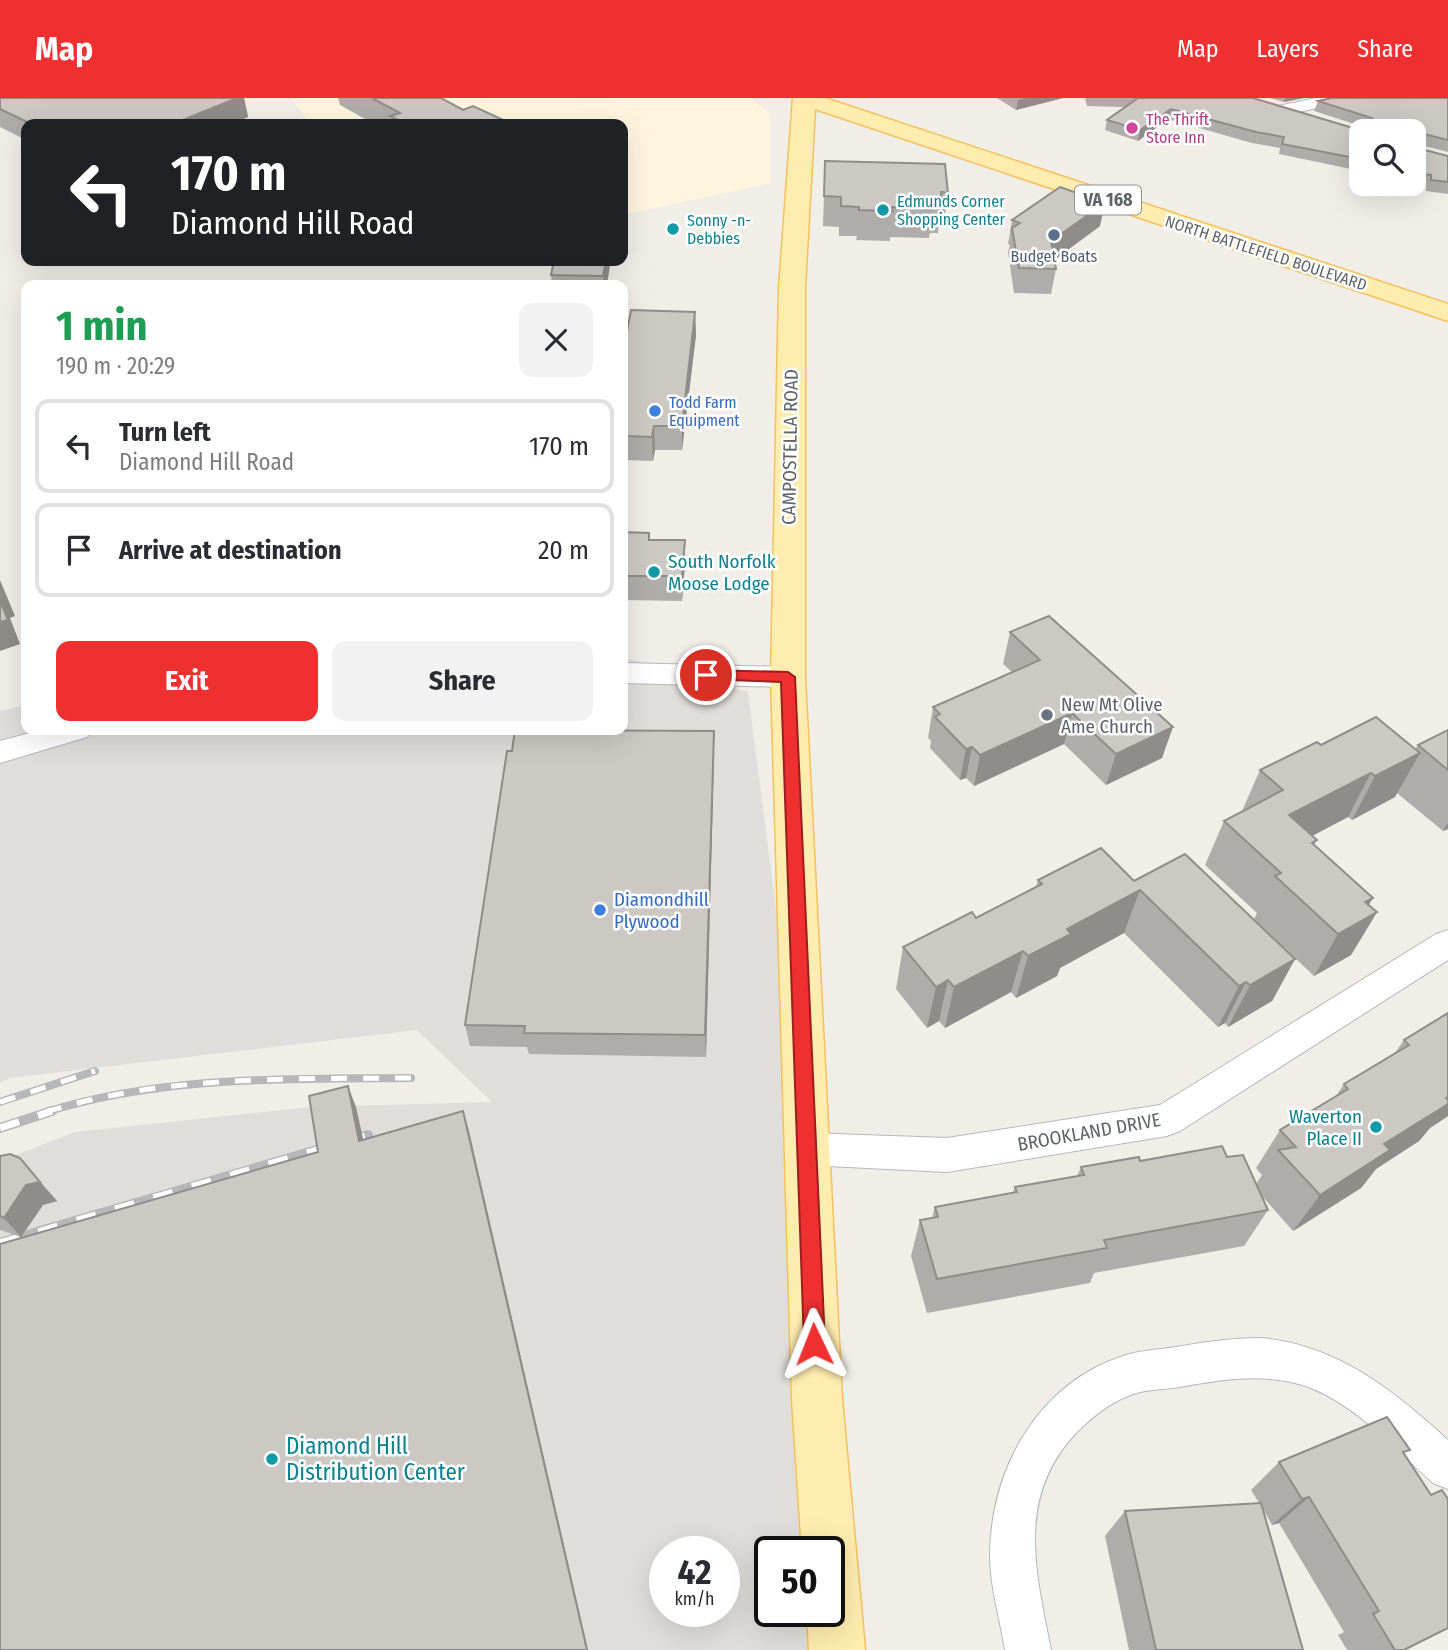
<!DOCTYPE html>
<meta charset="utf-8">
<style>
body{margin:0;font-family:"Fira Sans Condensed",sans-serif;background:#f2f2f3;color:#2b2b33;height:100vh;display:flex;flex-direction:column;font-size:26px;white-space:nowrap}
*{box-sizing:border-box;margin:0}
p{font-size:23px;color:#7c7c81}
.icon{flex:none;width:38px;height:38px;fill:none;stroke:currentColor;stroke-width:2;stroke-linecap:round;stroke-linejoin:round}
.map{position:relative;flex:1;overflow:hidden}
.panel{position:absolute;left:21px;top:182px;width:607px;height:455px;display:flex;flex-direction:column;background:#fff;border-radius:14px;box-shadow:0 7px 28px #0002}
.panel>*{flex:none}
.top-card{position:absolute;left:21px;top:21px;width:607px;height:147px;border-radius:14px;box-shadow:0 7px 28px #0002;background:#202124;color:#fff;overflow:hidden}
.controls{position:absolute;left:1349px;top:21px;display:grid;gap:14px}
.controls a{display:grid;place-items:center;width:77px;height:77px;border-radius:14px;background:#fff;box-shadow:0 7px 28px #0002;font-size:35px}
.speed{position:absolute;left:649px;top:1438px;display:flex;gap:14px;font-size:35px;font-weight:700;text-align:center}
.speed>*{display:grid;place-content:center;width:91px;height:91px;border-radius:50%;background:#fff;box-shadow:0 7px 28px #0002;line-height:1}
.speed small{font-size:18px;font-weight:400}
.speed .limit{border:4px solid #111;border-radius:10px;background:#fff;color:#111}
.pin{position:absolute;display:grid;place-items:center;width:60px;height:60px;color:#fff;margin:-30px;border:4px solid #fff;border-radius:50%;box-shadow:0 2px 7px #0007}
.me{position:absolute;width:77px;margin:-38px;rotate:358deg;stroke-linejoin:round;filter:drop-shadow(0 0 5px #0008)}
.turn{display:flex;align-items:center;gap:24px;height:147px;padding:0 35px;font-size:32px}
.turn .icon{width:91px;height:91px;stroke-width:2.5}
.turn b{display:block;font-size:49px;line-height:60px}
.round{display:grid;place-items:center;flex:none;width:74px;height:74px;border-radius:14px;background:#f2f2f3}
.overview{display:flex;align-items:center;justify-content:space-between;height:119px;padding:0 35px}
h1{font-size:42px;font-weight:700;line-height:52px;color:#1e9e55}
.action{display:flex;gap:14px;margin-top:auto;padding:14px 35px}
.action a{flex:1;height:80px;border-radius:14px;background:#ef3030;color:#fff;font-size:28px;font-weight:700;line-height:80px;text-align:center}
.action a+a{background:#f2f2f3;color:#2b2b33}
ul{padding:0;list-style:none}
li{display:flex;align-items:center;gap:21px;height:94px;margin:0 14px 10px;padding:0 21px;border:4px solid #e1e1e2;border-radius:14px}
li div{flex:1}
li b{display:block;font-size:26px}
li em{font-style:normal}
header{display:flex;align-items:center;gap:42px;box-sizing:border-box;height:98px;padding:0 35px;background:#ef3030;color:#fff}
header strong{font-size:33px}
nav{display:flex;gap:38px;margin-inline-start:auto;font-size:24px}
.map>svg:first-child{display:block}
.commercial{fill:#fff5df}
.industrial{fill:#e0deda;fill-rule:evenodd}
.lines{fill:none;stroke-linecap:round;stroke-linejoin:round}
.minor-casing{stroke:#b5b8bc;stroke-width:2}
.major-casing{stroke:#f6c05c;stroke-width:3}
.minor{fill:#fff;fill-rule:evenodd}
.major{fill:#ffecaf;fill-rule:evenodd}
.rail-far1-casing{stroke:#b6b7b8;stroke-width:8}
.rail-casing{stroke:#b6b7b8;stroke-width:10}
.rail-far1{stroke:#fff;stroke-width:5;stroke-dasharray:16;stroke-linecap:butt}
.rail{stroke:#fff;stroke-width:7;stroke-dasharray:20;stroke-linecap:butt}
.wall{fill:#afada9}
.shaded-wall{fill:#8f8d8a}
.building{fill:#ccc9c5;stroke:#8f8d8a;stroke-width:2}
.route{fill:#ef3030;stroke:#9b1f1f;stroke-width:2}
.hotel-dot{fill:#d1479c;stroke:#fff;stroke-width:2.5}
.culture-dot{fill:#0f9aa8;stroke:#fff;stroke-width:2.5}
.service-dot{fill:#5c6f8a;stroke:#fff;stroke-width:2.5}
.shop-dot{fill:#3f7fe0;stroke:#fff;stroke-width:2.5}
.worship-dot{fill:#6b7280;stroke:#fff;stroke-width:2.5}
.labels{text-anchor:middle;dominant-baseline:central;stroke-width:5;stroke-linejoin:round;paint-order:stroke}
.far-hotel-label{font-size:16px;fill:#b23c85;stroke:#fff;text-anchor:start}
.far-culture-label{font-size:16px;fill:#0d838f;stroke:#fff;text-anchor:start}
.far-street-label{font-size:16px;fill:#5f6468;stroke:#fff}
.far-service-label{font-size:16px;fill:#4e5e75;stroke:#fff}
.far-shop-label{font-size:16px;fill:#366cbe;stroke:#fff;text-anchor:start}
.shield{fill:#fff;stroke:#8f9295;stroke-width:2}
.shield-label{font-size:18px;font-weight:bold;fill:#5f6468}
.street-label{font-size:19px;fill:#5f6468;stroke:#fff}
.culture-label{font-size:19px;fill:#0d838f;stroke:#fff;text-anchor:start}
.worship-label{font-size:19px;fill:#5b616d;stroke:#fff;text-anchor:start}
.shop-label{font-size:19px;fill:#366cbe;stroke:#fff;text-anchor:start}
.near-culture-label{font-size:23px;fill:#0d838f;stroke:#fff;text-anchor:start}
</style>
<header>
<strong>Map</strong>
<nav><a>Map</a><a>Layers</a><a>Share</a></nav>
</header>
<div class="map">
<svg width="1448" height="1552" viewBox="0 0 1448 1552">
<rect width="100%" height="100%" fill="#f1eee8"/>
<path class="commercial" d="M291 0H750L770 16V85L623 117V26H311Z"/>
<path class="industrial" d="M623 559 748 594 807 1051 847 1552H0V1063L75 1034 309 1009 492 1004 417 932 9 980 0 985V613L26 607V632H623ZM665 1454H724V1514H665ZM770 1454H830V1514H770Z"/>
<g class="lines">
<defs>
<g id="minor">
<path d="M1316 0H1349L1346 4 1279 18 1270 13 1273 9Z"/>
<path d="M623 565 788 569 798 572 802 579 798 586 788 589 623 585Z"/>
<path d="M41 632H91L87 639 0 665V643Z"/>
<path d="M1448 832V862L1180 1033 1167 1038 947 1074 807 1067 794 1063 789 1051 794 1039 807 1035 947 1040 1160 1007 1436 836Z"/>
<path d="M1261 1240C1337 1247 1393 1292 1448 1342V1391L1433 1385C1396 1352 1358 1309 1311 1290 1269 1274 1224 1281 1180 1289 1163 1292 1143 1291 1128 1298 1108 1306 1091 1320 1076 1335 1015 1400 1036 1474 1051 1552H1005C1000 1521 990 1489 990 1457 991 1370 1038 1286 1123 1258 1140 1252 1158 1252 1176 1249 1204 1244 1232 1240 1261 1240Z"/>
</g>
<path id="major" d="M793 0H825L1448 206V223L815 11 805 190V579L842 1301 865 1552H809L807 1514H830V1454H802L792 1301 771 579 779 190Z"/>
</defs>
<use href="#minor" class="minor-casing"/>
<use href="#major" class="major-casing"/>
<use href="#minor" class="minor"/>
<use href="#major" class="major"/>
<defs>
<g id="rail-far1">
<path d="M0 1004 95 973"/>
<path d="M46 1014C163 977 290 981 411 980"/>
</g>
<g id="rail">
<path d="M0 1030 52 1013"/>
<path d="M0 1145 368 1037"/>
</g>
</defs>
<use href="#rail-far1" class="rail-far1-casing"/>
<use href="#rail" class="rail-casing"/>
<use href="#rail-far1" class="rail-far1"/>
<use href="#rail" class="rail"/>
</g>
<g class="wall">
<path d="M0 0H244L248 19 231 26H26V42L0 29Z"/>
<path d="M338 0H441L463 12 512 26H374L340 7Z"/>
<path d="M997 0H1063L1016 12Z"/>
<path d="M1085 0H1253L1362 33V78L1356 77 1358 73 1346 70 1279 56 1280 50 1252 45 1168 21 1138 43 1105 32 1107 22 1124 9 1087 8Z"/>
<path d="M1270 0H1304L1284 4Z"/>
<path d="M1448 0V54L1417 46V50L1448 58V96L1426 93V88L1412 86H1414V33L1367 30 1314 13 1318 3Z"/>
<path d="M825 63 948 95 944 124H939L938 135H930L929 140 890 139V143L856 142 857 138H839V129L823 128Z"/>
<path d="M1012 122 1100 128 1054 162 1056 171 1051 196 1014 195 1008 154 1010 147 1008 146Z"/>
<path d="M554 163H610L607 187H552L551 177Z"/>
<path d="M695 214 696 237 682 352H655L653 363 623 362V256Z"/>
<path d="M623 434 649 435 650 442 685 466 682 503 623 502Z"/>
<path d="M1010 534 1162 660 1106 687 1064 646 974 688 966 680 960 682 930 650 931 643 928 640 933 609 1012 574 1003 566Z"/>
<path d="M1448 632V731L1443 733 1397 695 1395 699 1352 722 1348 719 1312 738 1317 742 1314 747 1369 807 1377 814 1351 857 1314 878 1254 821 1257 815 1205 767 1224 723 1242 713 1260 672 1321 647 1415 651 1418 647Z"/>
<path d="M714 656 706 959 529 956 527 949 470 948 465 927Z"/>
<path d="M1038 782 1134 783 1295 861 1272 903 1228 929 1225 925 1218 929 1124 835 1060 870 1057 878 1016 900 1011 894 945 930 939 923 927 930 896 891 903 849 976 820 1036 789Z"/>
<path d="M1448 915V1018L1430 1030 1419 1043 1376 1071 1361 1090 1293 1133 1262 1098 1268 1112 1244 1148 1094 1175 1090 1185 927 1215 911 1158 920 1122 932 1120 935 1109 1013 1095 1015 1089 1077 1078 1081 1069 1140 1063 1227 1059 1256 1086 1262 1077 1256 1070 1280 1032 1336 998 1344 986 1395 955 1404 942Z"/>
<path d="M0 1058 20 1060 57 1103 43 1107 21 1139 0 1132Z"/>
<path d="M1404 1356 1431 1397 1448 1401V1531L1405 1552H1347L1338 1537 1344 1534 1279 1425 1272 1427 1263 1411 1303 1552H1129L1105 1438 1125 1413 1259 1405 1251 1392 1279 1364Z"/>
</g>
<g class="shaded-wall">
<path d="M237 0H244L248 19 231 26H173Z"/>
<path d="M1025 0H1063L1016 12 1018 2Z"/>
<path d="M1285 0H1304L1284 4Z"/>
<path d="M1171 11 1168 21 1138 43 1140 32Z"/>
<path d="M1105 105 1100 128 1046 168 1051 143Z"/>
<path d="M606 163H610V167L607 187H604L603 178Z"/>
<path d="M695 214 696 237 682 352V328Z"/>
<path d="M654 328 655 352 653 363 652 339Z"/>
<path d="M685 442V466L682 503V478Z"/>
<path d="M0 482 15 518 10 520 20 546 0 553Z"/>
<path d="M1072 615 1064 646 974 688 980 657Z"/>
<path d="M1173 629 1162 660 1106 687 1116 656Z"/>
<path d="M714 633V656L706 959 705 937Z"/>
<path d="M972 649 966 680 960 682 966 651Z"/>
<path d="M1420 655 1395 699 1352 722 1375 678Z"/>
<path d="M1371 675 1348 719 1268 761 1289 717Z"/>
<path d="M1448 725V731L1443 733Z"/>
<path d="M1140 792 1124 835 1060 870 1057 878 1016 900 1028 858 1067 831Z"/>
<path d="M1373 800 1358 825 1377 814 1351 857 1314 878 1338 836 1365 804Z"/>
<path d="M1023 853 1011 894 945 930 954 889Z"/>
<path d="M1295 861 1272 903 1228 929 1250 887Z"/>
<path d="M948 882 939 923 927 930 936 889Z"/>
<path d="M1246 884 1225 925 1218 929 1239 888Z"/>
<path d="M348 988 356 1009 368 1063 359 1043Z"/>
<path d="M1448 999V1018L1430 1030 1419 1043 1376 1071 1361 1090 1293 1133 1320 1097 1384 1046Z"/>
<path d="M463 1013 469 1033 588 1552H587Z"/>
<path d="M40 1084 57 1103 43 1107 21 1139 4 1120 26 1087Z"/>
<path d="M1309 1399 1279 1425 1272 1427 1302 1401Z"/>
</g>
<g class="building">
<path d="M0 0H237L173 26H31L0 11Z"/>
<path d="M372 0H441L463 12 473 8 512 26H405L390 18 400 15Z"/>
<path d="M1138 0H1253L1363 33H1362V67L1360 66 1361 62 1350 59 1282 46 1284 39 1256 34 1171 11 1140 32 1107 22Z"/>
<path d="M1332 0H1448V42L1416 34 1417 50 1448 58V84L1431 82V77L1414 75V33H1365L1368 25 1374 23 1372 20 1318 3Z"/>
<path d="M825 63 945 66 948 95 941 94V105H932V111L892 109 893 113 859 112V109L841 108V99L824 98Z"/>
<path d="M1060 89 1105 105 1051 143 1056 171 1019 170 1012 130 1020 125 1012 122Z"/>
<path d="M554 163H606L603 178 551 177Z"/>
<path d="M631 212 695 214 682 328H654L652 339 623 338V256Z"/>
<path d="M623 434 649 435V442H685L682 478H623Z"/>
<path d="M0 503 8 522 0 524Z"/>
<path d="M1049 518 1173 629 1116 656 1072 615 980 657 972 649 966 651 935 619 940 616 933 609 1040 562 1010 534Z"/>
<path d="M1376 619 1420 655 1375 678 1371 675 1289 717 1317 742 1312 745 1373 800 1365 804 1377 814 1338 836 1275 778 1281 775 1224 723 1283 692 1260 672 1317 644 1321 647Z"/>
<path d="M515 632 714 633 705 937 524 935 525 928 465 927 507 653H512Z"/>
<path d="M1448 632V672L1418 647Z"/>
<path d="M1101 750 1134 783 1185 756 1295 861 1250 887 1246 884 1239 888 1140 792 1067 831 1071 836 1028 858 1023 853 954 889 948 882 936 889 903 849 972 814 976 820 1042 786 1038 782Z"/>
<path d="M1448 915V999L1446 1000 1448 1002V1006L1384 1046 1390 1052 1320 1097 1278 1052 1296 1049 1280 1032 1348 991 1344 986 1409 947 1404 942Z"/>
<path d="M348 988 359 1043 463 1013 587 1552H0V1146L318 1054 309 998Z"/>
<path d="M1222 1048 1227 1059 1243 1057 1268 1112 1104 1142 1107 1150 937 1181 920 1122 938 1119 935 1109 1017 1094 1015 1089 1084 1077 1081 1069 1139 1059 1140 1063Z"/>
<path d="M10 1056 20 1060 40 1084 26 1087 4 1120 0 1118V1058Z"/>
<path d="M1387 1319 1410 1352 1403 1354 1431 1397 1442 1392 1448 1401V1530L1404 1552H1395L1373 1516 1379 1513 1309 1399 1302 1401 1279 1364Z"/>
<path d="M1261 1405 1303 1552H1156L1125 1413Z"/>
</g>
<path class="route" d="M706 572 788 574 795 579 825 1246 822 1253 814 1256 807 1253 804 1246 781 584 701 581 699 577Z"/>
<circle class="hotel-dot" cx="1132" cy="30" r="7"/>
<g class="culture-dot">
<circle cx="883" cy="112" r="7"/>
<circle cx="673" cy="131" r="7"/>
<circle cx="654" cy="474" r="7"/>
<circle cx="1376" cy="1029" r="7"/>
<circle cx="272" cy="1361" r="7"/>
</g>
<circle class="service-dot" cx="1054" cy="137" r="7"/>
<g class="shop-dot">
<circle cx="655" cy="313" r="7"/>
<circle cx="600" cy="812" r="7"/>
</g>
<circle class="worship-dot" cx="1047" cy="617" r="7"/>
<g class="labels">
<g class="far-hotel-label">
<text x="1146" y="21">The Thrift<tspan x="1146" dy="18">Store Inn</tspan></text>
</g>
<g class="far-culture-label">
<text x="897" y="103">Edmunds Corner<tspan x="897" dy="18">Shopping Center</tspan></text>
<text x="687" y="122">Sonny -n-<tspan x="687" dy="18">Debbies</tspan></text>
</g>
<g class="far-street-label">
<text transform="translate(1266 155) rotate(18)">NORTH BATTLEFIELD BOULEVARD</text>
</g>
<g class="far-service-label">
<text x="1054" y="158">Budget Boats</text>
</g>
<g class="far-shop-label">
<text x="669" y="304">Todd Farm<tspan x="669" dy="18">Equipment</tspan></text>
</g>
<rect class="shield" x="1075" y="87.5" width="66" height="29" rx="5"/>
<g class="shield-label">
<text x="1108" y="102">VA 168</text>
</g>
<g class="street-label">
<text transform="translate(790 349) rotate(-89)">CAMPOSTELLA ROAD</text>
<text transform="translate(1089 1034) rotate(-10)">BROOKLAND DRIVE</text>
</g>
<g class="culture-label">
<text x="668" y="463">South Norfolk<tspan x="668" dy="22">Moose Lodge</tspan></text>
<text x="1362" y="1018" text-anchor="end">Waverton<tspan x="1362" dy="22">Place II</tspan></text>
</g>
<g class="worship-label">
<text x="1061" y="606">New Mt Olive<tspan x="1061" dy="22">Ame Church</tspan></text>
</g>
<g class="shop-label">
<text x="614" y="801">Diamondhill<tspan x="614" dy="22">Plywood</tspan></text>
</g>
<g class="near-culture-label">
<text x="286" y="1348">Diamond Hill<tspan x="286" dy="26">Distribution Center</tspan></text>
</g>
</g>
</svg>
<div class="controls">
<a><svg class="icon" aria-label="search" viewBox="0 0 24 24"><circle cx="10" cy="10" r="6"/><path d="M15 15l6 6"/></svg></a>
</div>
<div class="speed"><div>42<small>km/h</small></div><div class="limit">50</div></div>
<div class="pin" style="left:706px;top:577px;background:#d93025"><svg class="icon" aria-label="arrive" viewBox="0 0 24 24"><path d="M6 21V4h12l-3 4 3 4H6"/></svg></div>
<svg class="me" style="left:814px;top:1246px" viewBox="-20 -20 40 40"><path d="M0-17L14 15 0 8-14 15z" fill="#ef3030" stroke="#fff" stroke-width="4"/></svg>
<div class="top-card">
<div class="turn"><svg class="icon" aria-label="left" viewBox="0 0 24 24"><path d="M17 20v-9H6M10 6l-5 5 5 5"/></svg><div><b>170 m</b>Diamond Hill Road</div></div>
</div>
<section class="panel">
<div class="overview"><div><h1>1 min</h1><p>190 m · 20:29</p></div><a class="round"><svg class="icon" aria-label="close" viewBox="0 0 24 24"><path d="M6 6l12 12M18 6L6 18"/></svg></a></div>
<ul>
<li><svg class="icon" aria-label="left" viewBox="0 0 24 24"><path d="M17 20v-9H6M10 6l-5 5 5 5"/></svg><div><b>Turn left</b><p>Diamond Hill Road</p></div><em>170 m</em></li>
<li><svg class="icon" aria-label="arrive" viewBox="0 0 24 24"><path d="M6 21V4h12l-3 4 3 4H6"/></svg><div><b>Arrive at destination</b></div><em>20 m</em></li>
</ul>
<div class="action"><a>Exit</a><a>Share</a></div>
</section>
</div>
